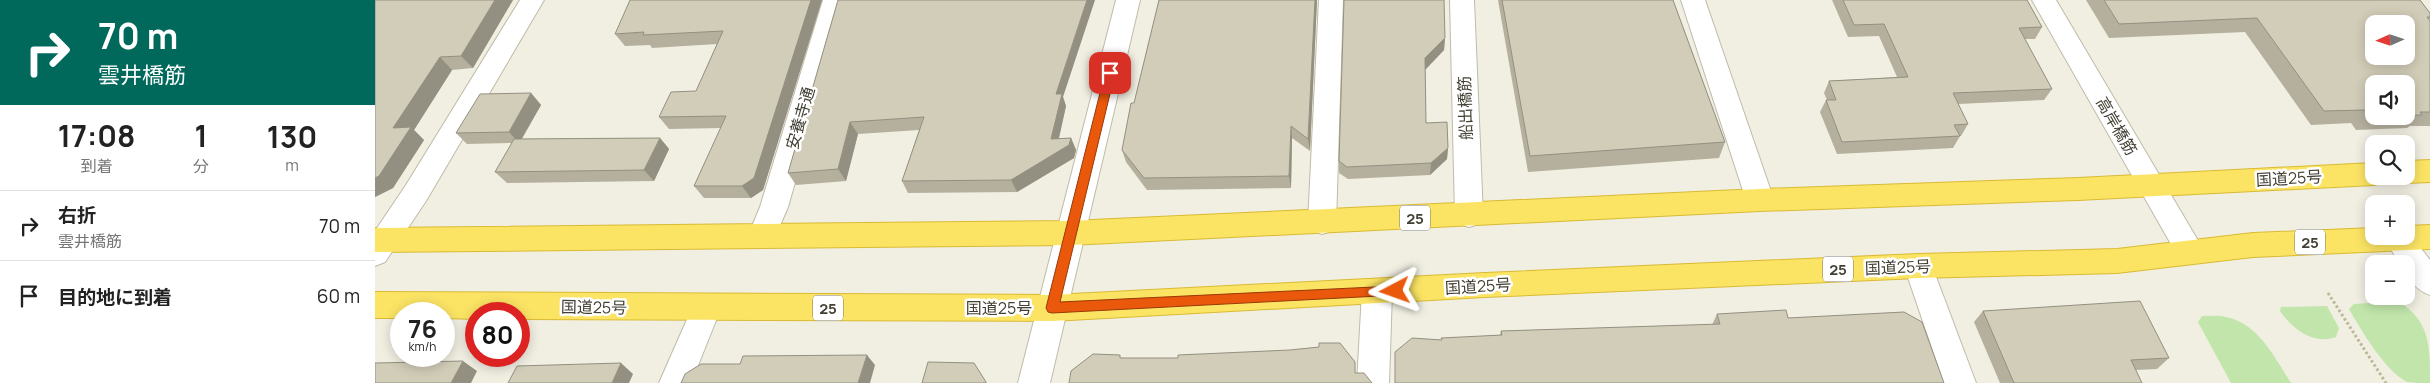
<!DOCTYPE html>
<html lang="ja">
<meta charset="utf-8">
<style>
body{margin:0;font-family:Manrope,"Noto Sans JP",sans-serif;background:#f6f6f6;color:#222;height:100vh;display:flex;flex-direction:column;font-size:19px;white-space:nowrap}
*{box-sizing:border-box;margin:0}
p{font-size:16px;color:#767676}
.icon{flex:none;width:28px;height:28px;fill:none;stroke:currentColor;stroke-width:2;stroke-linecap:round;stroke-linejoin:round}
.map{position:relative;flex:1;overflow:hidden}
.drawer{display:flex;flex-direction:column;background:#fff;width:375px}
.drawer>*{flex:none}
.guide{background:#00695c;color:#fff;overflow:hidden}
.needle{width:32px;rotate:267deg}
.fabs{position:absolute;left:1990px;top:15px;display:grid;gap:10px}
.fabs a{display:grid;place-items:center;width:50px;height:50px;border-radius:10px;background:#fff;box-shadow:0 2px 12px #0003;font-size:25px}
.speed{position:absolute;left:15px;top:302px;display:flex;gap:10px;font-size:25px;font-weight:700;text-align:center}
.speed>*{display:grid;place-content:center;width:65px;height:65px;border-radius:50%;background:#fff;box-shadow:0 2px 12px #0003;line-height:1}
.speed small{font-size:12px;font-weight:400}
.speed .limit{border:8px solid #d22;background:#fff;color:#111}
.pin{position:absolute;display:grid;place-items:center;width:42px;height:42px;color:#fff;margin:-21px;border-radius:10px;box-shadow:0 2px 8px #0006}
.me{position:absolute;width:55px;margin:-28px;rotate:266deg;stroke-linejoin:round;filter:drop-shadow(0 0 4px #0008)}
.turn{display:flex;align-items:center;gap:18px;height:105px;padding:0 15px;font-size:22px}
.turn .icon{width:65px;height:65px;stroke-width:2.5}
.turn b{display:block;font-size:35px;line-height:42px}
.eta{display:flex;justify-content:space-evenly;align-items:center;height:85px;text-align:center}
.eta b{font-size:30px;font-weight:700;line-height:35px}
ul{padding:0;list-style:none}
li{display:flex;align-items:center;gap:15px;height:70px;padding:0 15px;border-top:1px solid #e0e0e0}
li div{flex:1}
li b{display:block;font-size:19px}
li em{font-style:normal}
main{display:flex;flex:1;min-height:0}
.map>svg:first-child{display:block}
.green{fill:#c1e5ab}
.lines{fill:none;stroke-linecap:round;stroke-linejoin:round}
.minor-casing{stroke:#bfbba8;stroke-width:2}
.highway-casing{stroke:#d9ba34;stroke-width:2}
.path{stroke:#bdb797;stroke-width:3;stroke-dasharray:2.5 2.5;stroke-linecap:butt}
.minor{fill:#fff;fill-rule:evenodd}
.highway{fill:#fbe464;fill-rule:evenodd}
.wall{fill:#b5b09e;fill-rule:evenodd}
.shaded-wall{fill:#939081}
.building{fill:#d2cdb8;stroke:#939081;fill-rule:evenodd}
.route{fill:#ea580c;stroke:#983908}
.labels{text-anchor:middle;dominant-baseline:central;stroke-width:5;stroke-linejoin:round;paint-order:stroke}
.shield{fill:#fff;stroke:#7b7970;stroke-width:1}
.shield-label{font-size:15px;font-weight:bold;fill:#423f33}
.street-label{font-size:16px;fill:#423f33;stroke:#fff}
</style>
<main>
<section class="drawer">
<div class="guide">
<div class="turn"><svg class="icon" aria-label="right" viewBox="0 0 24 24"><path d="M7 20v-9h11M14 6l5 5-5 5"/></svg><div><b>70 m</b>雲井橋筋</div></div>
</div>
<div class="eta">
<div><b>17:08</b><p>到着</p></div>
<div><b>1</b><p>分</p></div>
<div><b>130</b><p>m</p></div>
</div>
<ul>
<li><svg class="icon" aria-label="right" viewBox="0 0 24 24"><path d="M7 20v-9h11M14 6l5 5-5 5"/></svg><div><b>右折</b><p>雲井橋筋</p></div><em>70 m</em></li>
<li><svg class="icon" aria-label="arrive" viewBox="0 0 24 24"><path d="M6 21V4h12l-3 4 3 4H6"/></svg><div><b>目的地に到着</b></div><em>60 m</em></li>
</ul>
</section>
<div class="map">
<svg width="2055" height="383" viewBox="0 0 2055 383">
<rect width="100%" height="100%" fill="#f1efe2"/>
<g class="green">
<path d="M2023 301C2055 321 2055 345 2055 383 2048 383 2038 383 2032 382 2010 371 1986 330 1974 309L1979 304Z"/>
<path d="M1952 306 1964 328 1961 337C1938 345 1918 330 1905 311L1906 307Z"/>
<path d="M1827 316C1835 316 1844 315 1851 317 1883 323 1900 358 1916 383H1856L1823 322Z"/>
</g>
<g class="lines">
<defs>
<g id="minor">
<path d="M145 0H169L51 201 10 262 0 266V231L31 185Z"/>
<path d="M448 0H472L413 207 397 244 387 248 377 244 373 236 385 207Z"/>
<path d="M741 0H765L675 383H643Z"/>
<path d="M944 0H968L961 223 957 231 947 234 937 231 933 223Z"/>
<path d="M1075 0H1099L1108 216 1104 224 1094 227 1084 224 1080 216Z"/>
<path d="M1306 0H1330L1399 200 1395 208 1385 211 1375 208 1371 200Z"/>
<path d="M1657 0H1681L1825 244 1829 252 1825 260 1815 264 1805 260Z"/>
<path d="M2031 229 2055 260V295C2042 291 2031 278 2031 264H2025L2009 238 2031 236Z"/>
<path d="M1543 254 1553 257 1557 266 1601 383H1569L1529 266 1533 257Z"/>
<path d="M1002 279 1012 283 1017 292 1014 383H982L987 292 992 283Z"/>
<path d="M331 295 341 299 346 308 316 383H284L321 299Z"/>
</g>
<g id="highway">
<path d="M2055 160V182L2031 183 2021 180 2020 176H2031V161Z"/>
<path d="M1999 163V176H2011L2009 182 1999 185 1703 200 1385 211 695 245 0 252V228L695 221 1385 189 1703 178Z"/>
<path d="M2055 225V249L1878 257 1742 273 1543 278 1110 297 677 321 144 319V314H101V319L69 318V314H26V318H0V292L677 295 1110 273 1543 254 1742 249 1878 233 1999 228V236H2031V226Z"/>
</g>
</defs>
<use href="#minor" class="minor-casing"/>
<use href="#highway" class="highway-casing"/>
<path class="path" d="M1953 293 2011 383"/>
<use href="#minor" class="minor"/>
<use href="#highway" class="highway"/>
</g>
<g class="wall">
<path d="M0 0H138L98 68 77 70 39 130 49 140 18 188 0 197Z"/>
<path d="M447 0 388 190 376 198H329L319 186 346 128 294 129 284 117 321 91 342 44 277 48 275 45 250 46 240 34Z"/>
<path d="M463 0 688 97 691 106 684 138H696L701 150 699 158 642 192 533 193 527 181 544 130 483 134 471 181 421 185 413 173Z"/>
<path d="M784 0H942L935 151 917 138 916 188 772 190 751 162 747 150 759 103Z"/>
<path d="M1123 0H1298L1350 142 1344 158 1153 172Z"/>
<path d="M1457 0H1652L1667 27 1660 39H1650L1677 89 1669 100 1583 104 1593 124 1586 136H1585L1578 148 1462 154 1445 112 1451 100H1452L1449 93 1454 81 1522 77 1504 36 1473 37Z"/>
<path d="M1711 0H2045L2055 13V19L2054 20 2055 21V126H2035L2032 128 1981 130 1976 123 1936 125 1870 32 1734 38ZM2031 84V116H1999Z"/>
<path d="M1070 38 1069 50 1050 70 1051 123 1073 148 1072 159 1055 175 973 179 964 173V161Z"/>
<path d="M156 93 166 105 147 139 285 138 294 149 279 181 132 183 120 172 137 143 92 144 81 133Z"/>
<path d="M1608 311 1794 358 1782 369 1761 370 1767 383H1625L1599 322Z"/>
<path d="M1342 314 1413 318 1547 322 1066 340 1125 335 1126 331 1337 325Z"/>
</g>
<g class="shaded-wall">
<path d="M120 0H138L98 68 86 56Z"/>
<path d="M436 0H447L388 190 376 198 367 186Z"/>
<path d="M712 0H720L688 97 691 106 681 151 676 139 681 94Z"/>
<path d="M940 0H942L935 151 933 139Z"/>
<path d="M1070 38 1069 50 1050 70V58Z"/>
<path d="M65 57 77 70 39 130 49 140 18 188 0 197V178L18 128Z"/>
<path d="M156 93 166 105 144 143 134 132Z"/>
<path d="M475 122 483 134 471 181 463 169Z"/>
<path d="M916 126 917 138 916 188 914 176Z"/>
<path d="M285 138 294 149 279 181 269 170Z"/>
<path d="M696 138 701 150 699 158 642 192 636 180Z"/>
<path d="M1073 148 1072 159 1055 175 1056 163Z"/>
<path d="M492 355 500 365 495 383H483Z"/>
<path d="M88 361 102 371 96 383H76Z"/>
<path d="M246 363 258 374 254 383H237Z"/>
</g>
<g class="building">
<path d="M0 0H120L86 56 65 57 18 128 36 127 4 176 0 178Z"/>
<path d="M255 0H436L379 178 367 186H319L351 116 284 117 296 92 321 91 348 31 268 35 269 32 240 34Z"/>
<path d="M463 0H712L681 94H687L676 139 696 138 694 145 636 180 527 181 549 117 475 122 463 169 413 173Z"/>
<path d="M784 0H940L933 139 916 126 914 176 769 178 747 150 756 103H759Z"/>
<path d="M969 0H1069L1070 38 1050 58 1051 123 1072 122 1073 148 1056 163 972 167 964 161Z"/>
<path d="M1127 0H1298L1350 142 1155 156Z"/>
<path d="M1468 0H1652L1667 27 1644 28 1677 89 1578 93 1593 124 1579 125 1585 136 1467 142 1451 100H1461L1454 81 1533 77 1509 24 1479 25Z"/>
<path d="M1729 0H2045L2055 13V17H2052L2055 21V112H2045L2047 115H2031V84H1999V116H2013L1995 117 1990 110 1949 111 1882 18 1744 24ZM1999 24H2031V56H1999Z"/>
<path d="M156 93 134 132 81 133 105 94Z"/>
<path d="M285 138 269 170 120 172 139 139Z"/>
<path d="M1765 301 1794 358 1756 360 1767 383H1639L1608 311Z"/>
<path d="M1411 310 1413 318 1529 312 1547 322 1569 383H1020V352L1037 338 1067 340 1066 338 1127 335 1126 331 1345 324 1342 314Z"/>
<path d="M944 343H965L980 362V373H989L997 383H694L696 371 718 354 745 355V358H803V355L915 350 944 347Z"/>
<path d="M492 355 483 383H306L310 374 326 364H365L368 356Z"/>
<path d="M88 361 76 383H0V363Z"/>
<path d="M553 362 599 363 611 382V383H547Z"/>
<path d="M246 363 237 383H133L142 366Z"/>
</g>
<path class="route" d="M735 69 740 73 685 302 1020 286 1026 291 1024 295 677 313 673 312 671 308 730 73Z"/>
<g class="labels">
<g class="shield">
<rect x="1025" y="205.5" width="30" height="25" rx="4"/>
<rect x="1920" y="229.5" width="30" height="25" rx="4"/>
<rect x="1448" y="256.5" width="30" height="25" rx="4"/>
<rect x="438" y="295.5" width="30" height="25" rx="4"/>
</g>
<g class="shield-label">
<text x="1040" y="218">25</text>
<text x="1935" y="242">25</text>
<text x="1463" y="269">25</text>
<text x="453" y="308">25</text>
</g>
<g class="street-label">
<text transform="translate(1090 108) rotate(-92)">船出橋筋</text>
<text transform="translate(425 118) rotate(-74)">安養寺通</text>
<text transform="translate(1742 126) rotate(60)">高岸橋筋</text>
<text transform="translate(1914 178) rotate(-3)">国道25号</text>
<text transform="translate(1523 267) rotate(-2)">国道25号</text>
<text transform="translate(1103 286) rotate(-3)">国道25号</text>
<text transform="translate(219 307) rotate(1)">国道25号</text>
<text x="624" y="308">国道25号</text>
</g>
</g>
</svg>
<div class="fabs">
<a><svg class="needle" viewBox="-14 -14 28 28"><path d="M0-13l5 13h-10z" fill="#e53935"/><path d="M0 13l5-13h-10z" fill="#767676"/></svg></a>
<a><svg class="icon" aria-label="sound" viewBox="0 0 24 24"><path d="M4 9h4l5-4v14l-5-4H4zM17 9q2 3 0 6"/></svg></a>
<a><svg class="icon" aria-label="search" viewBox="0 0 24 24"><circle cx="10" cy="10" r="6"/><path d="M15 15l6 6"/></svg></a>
<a>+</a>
<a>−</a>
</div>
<div class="speed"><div>76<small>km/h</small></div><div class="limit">80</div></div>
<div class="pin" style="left:735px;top:73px;background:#d93025"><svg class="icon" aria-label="arrive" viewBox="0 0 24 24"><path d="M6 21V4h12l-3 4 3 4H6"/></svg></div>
<svg class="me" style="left:1020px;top:291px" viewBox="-20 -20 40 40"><path d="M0-17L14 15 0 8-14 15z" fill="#ea580c" stroke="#fff" stroke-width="4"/></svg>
</div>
</main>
